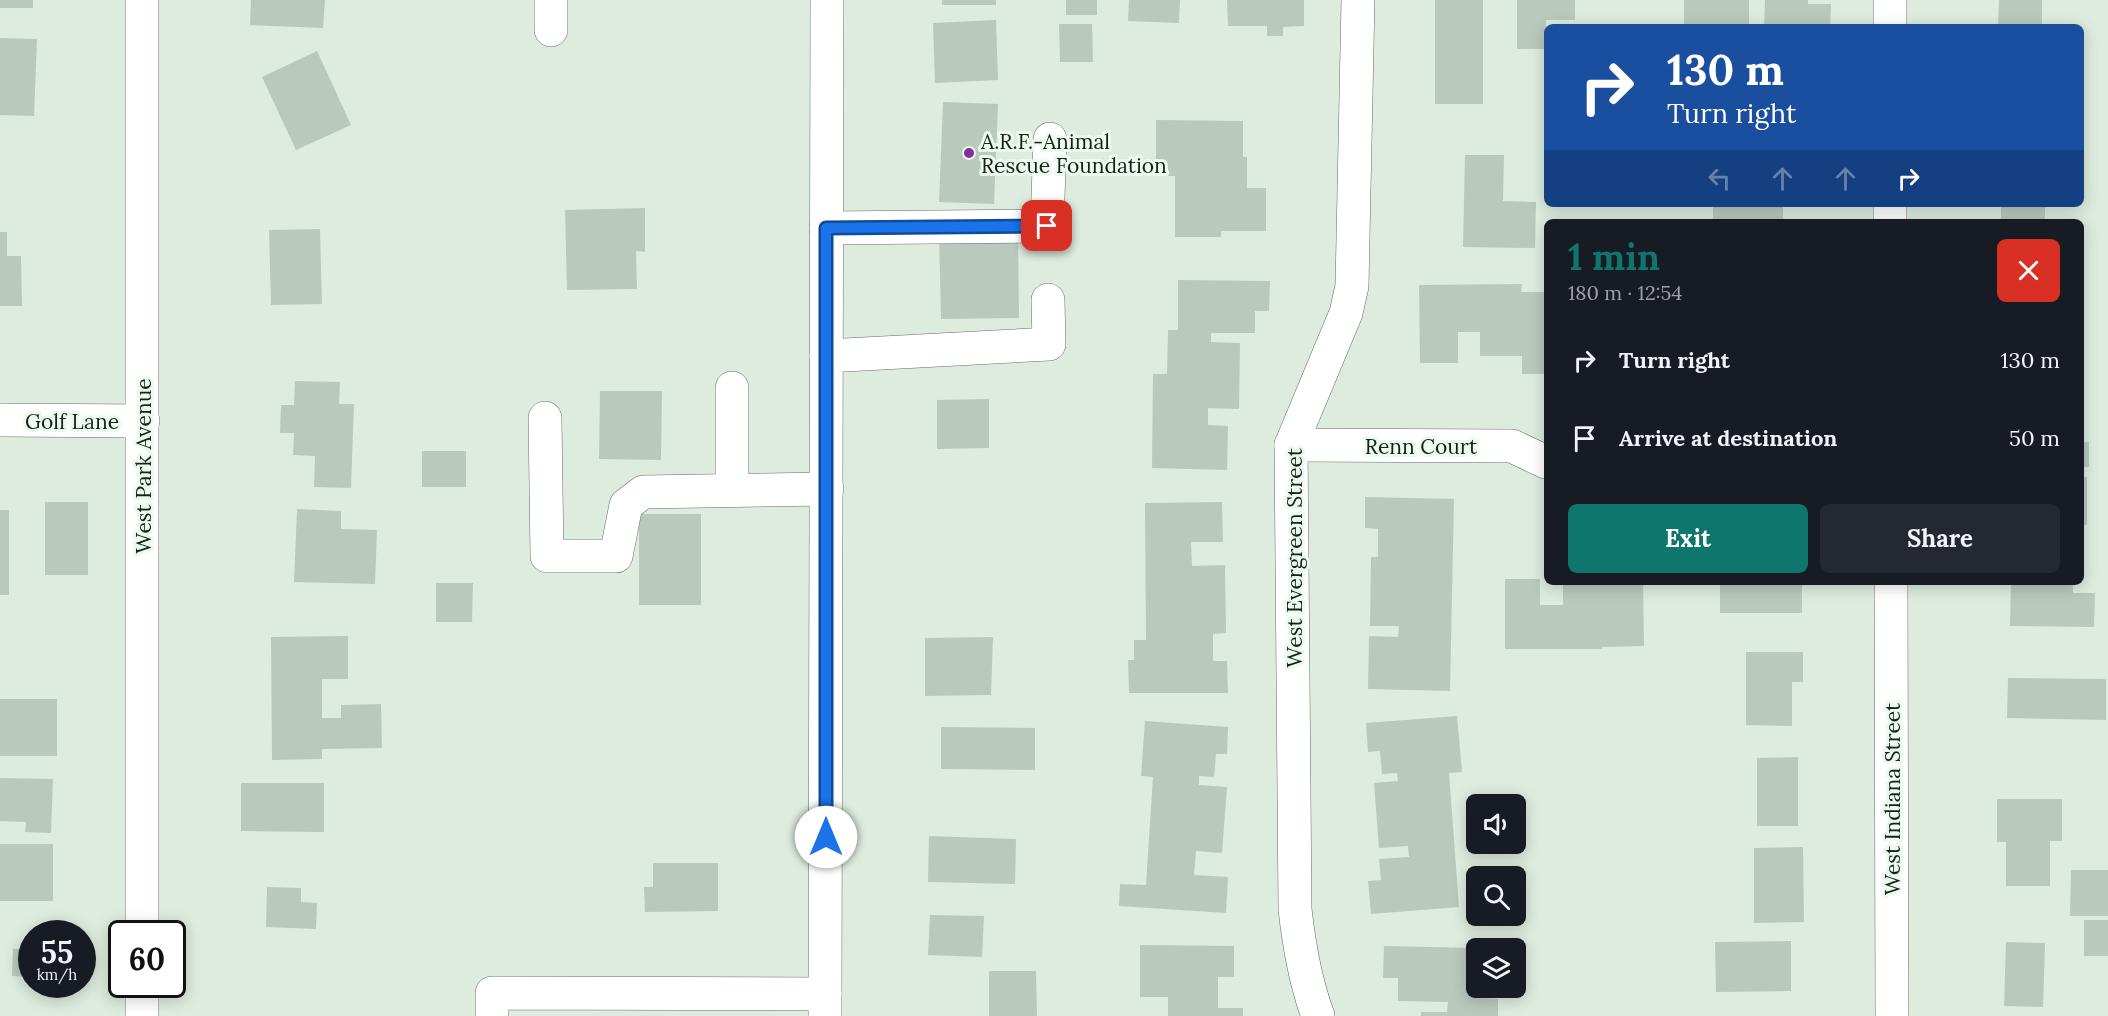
<!DOCTYPE html>
<meta charset="utf-8">
<style>
body{margin:0;font-family:Lora,serif;background:#242831;color:#f1f3f6;height:100vh;display:flex;flex-direction:column;font-size:22px;white-space:nowrap}
*{box-sizing:border-box;margin:0}
p{font-size:20px;color:#9ea1a6}
.icon{flex:none;width:33px;height:33px;fill:none;stroke:currentColor;stroke-width:2;stroke-linecap:round;stroke-linejoin:round}
.map{position:relative;flex:1;overflow:hidden}
.panel{position:absolute;left:1544px;top:219px;width:540px;height:366px;display:flex;flex-direction:column;background:#171b24;border-radius:9px;box-shadow:0 3px 15px #0003}
.panel>*{flex:none}
.top-card{position:absolute;left:1544px;top:24px;width:540px;height:183px;border-radius:9px;box-shadow:0 3px 15px #0003;background:#1a4fa0;color:#fff;overflow:hidden}
.controls{position:absolute;left:1466px;top:794px;display:grid;gap:12px}
.controls a{display:grid;place-items:center;width:60px;height:60px;border-radius:9px;background:#171b24;box-shadow:0 3px 15px #0003;font-size:30px}
.speed{position:absolute;left:18px;top:920px;display:flex;gap:12px;font-size:30px;font-weight:700;text-align:center}
.speed>*{display:grid;place-content:center;width:78px;height:78px;border-radius:50%;background:#171b24;box-shadow:0 3px 15px #0003;line-height:1}
.speed small{font-size:15px;font-weight:400}
.speed .limit{border:3px solid #111;border-radius:9px;background:#fff;color:#111}
.pin{position:absolute;display:grid;place-items:center;width:51px;height:51px;color:#fff;margin:-26px;border-radius:12px;box-shadow:0 3px 9px #0006}
.me{position:absolute;width:66px;margin:-33px;rotate:0deg;stroke-linejoin:round;filter:drop-shadow(0 0 4px #0008)}
.turn{display:flex;align-items:center;gap:21px;height:126px;padding:0 24px;font-size:27px}
.turn .icon{width:78px;height:78px;stroke-width:2.5}
.turn b{display:block;font-size:42px;line-height:51px}
.lanes{display:flex;align-items:center;height:57px;padding:0 24px;background:#0003;justify-content:center;gap:30px;direction:ltr}
.lanes .off{opacity:.35}
.round{display:grid;place-items:center;flex:none;width:63px;height:63px;border-radius:9px;background:#242831}
.overview{display:flex;align-items:center;justify-content:space-between;height:102px;padding:0 24px}
h1{font-size:36px;font-weight:700;line-height:45px;color:#0f766e}
.action{display:flex;gap:12px;margin-top:auto;padding:12px 24px}
.action a{flex:1;height:69px;border-radius:9px;background:#0f766e;color:#fff;font-size:24px;font-weight:700;line-height:69px;text-align:center}
.action a+a{background:#242831;color:#f1f3f6}
ul{padding:0;list-style:none}
li{display:flex;align-items:center;gap:18px;height:78px;padding:0 24px}
li div{flex:1}
li b{display:block;font-size:22px}
li em{font-style:normal}
.map>svg:first-child{display:block}
.building{fill:#bac9bd}
.lines{fill:none;stroke-linecap:round;stroke-linejoin:round}
.minor-casing{stroke:#637065;stroke-width:34}
.major-casing{stroke:#637065;stroke-width:34}
.minor{stroke:#fff;stroke-width:33}
.major{stroke:#fff;stroke-width:33}
.route-casing{stroke:#114b97;stroke-width:15}
.route{stroke:#1a73e8;stroke-width:10}
.poi-dot{fill:#862e9b;stroke:#eafaed;stroke-width:2}
.labels{text-anchor:middle;dominant-baseline:central;stroke-width:6;stroke-linejoin:round;paint-order:stroke}
.poi-label{font-size:21px;fill:#191f1a;stroke:#eafaed;text-anchor:start}
.street-label{font-size:21px;fill:#191f1a;stroke:#eafaed}
</style>
<div class="map">
<svg width="2108" height="1016" viewBox="0 0 2108 1016">
<rect width="100%" height="100%" fill="#ddecdf"/>
<g class="building">
<rect x="0" y="0" width="33" height="8"/>
<path d="M251 0H325L323 28 250 25Z"/>
<rect x="942" y="0" width="54" height="5"/>
<rect x="1066" y="0" width="31" height="15"/>
<path d="M1129 0H1180L1179 23 1128 21Z"/>
<path d="M1227 0H1304V26L1283 27V36H1267V26H1228Z"/>
<rect x="1435" y="0" width="48" height="104"/>
<path d="M1517 0H1575V20H1546V49H1517Z"/>
<rect x="1684" y="0" width="65" height="27"/>
<path d="M1765 0H1808V4H1831L1830 27H1764Z"/>
<path d="M1999 0H2042V27H1998Z"/>
<path d="M996 20 998 80 935 83 933 23Z"/>
<path d="M1059 24H1092L1093 62H1060Z"/>
<path d="M0 38 37 39 34 116 0 115Z"/>
<path d="M317 51 351 125 296 150 262 77Z"/>
<path d="M943 102 998 104 994 204 939 202Z"/>
<path d="M1156 120 1243 121V157H1247V188H1266V231H1221V237H1175V176H1156Z"/>
<path d="M1465 155H1504L1503 201 1536 202 1535 248 1463 247Z"/>
<rect x="1713" y="204" width="70" height="18"/>
<rect x="2001" y="204" width="44" height="18"/>
<path d="M645 208V252L636 251 637 289 567 290 565 210Z"/>
<path d="M320 229 322 304 271 305 269 230Z"/>
<path d="M1018 230 1019 318 941 319 939 232Z"/>
<path d="M0 232H7V256H21L22 306H0Z"/>
<path d="M1178 280 1270 281 1269 311H1255V333H1211V342L1240 343 1239 409 1208 408V425L1228 426 1227 470 1152 468 1153 374H1167L1168 330H1178Z"/>
<path d="M1522 284 1521 292H1546V374H1522V356H1480V332H1458V363H1420L1419 285Z"/>
<path d="M295 381 340 382 339 404H354L351 488 314 487 315 456 293 455 294 433H280L281 405H294Z"/>
<path d="M600 391H662L661 460 599 459Z"/>
<path d="M989 399V448L937 449V400Z"/>
<rect x="2080" y="442" width="9" height="25"/>
<rect x="422" y="451" width="44" height="36"/>
<rect x="2080" y="477" width="7" height="48"/>
<path d="M1365 497 1454 499 1450 691 1368 689 1369 636 1398 637 1399 626H1370L1371 557H1378V529L1365 528Z"/>
<rect x="45" y="502" width="43" height="73"/>
<path d="M1222 502 1223 542H1191L1192 566 1225 565 1226 633 1213 634V661H1227L1228 693H1129L1128 660H1134V640H1146L1145 503Z"/>
<path d="M297 509 341 511V529L377 530 375 584 294 582Z"/>
<rect x="0" y="510" width="9" height="85"/>
<rect x="639" y="514" width="62" height="91"/>
<path d="M1505 579H1540V605H1563V582H1643L1644 646 1602 647V649H1505Z"/>
<rect x="1720" y="582" width="82" height="31"/>
<path d="M2011 582H2073V593H2095L2094 627 2010 626Z"/>
<path d="M436 583H473L472 622H436Z"/>
<path d="M348 636V679H322V718H341V705L381 704 382 748 322 749V759L272 760 271 637Z"/>
<path d="M993 637 991 695 925 696V638Z"/>
<path d="M1746 652H1803V682H1792V726L1746 725Z"/>
<path d="M2008 678 2106 679V720L2007 718Z"/>
<rect x="0" y="699" width="57" height="57"/>
<path d="M1457 716 1462 772 1449 773 1459 907 1371 914 1368 881 1381 880 1379 859 1409 857 1408 846 1379 848 1374 783 1398 781 1397 773 1382 774 1380 751 1368 752 1366 723Z"/>
<path d="M1145 721 1228 727 1227 754H1216L1214 777 1199 776V785L1227 787 1222 853 1196 851 1194 875 1228 877 1226 913 1119 906 1120 884 1146 885 1153 777 1141 776Z"/>
<path d="M941 727 1035 728V770L941 769Z"/>
<path d="M1798 757V826H1757V758Z"/>
<path d="M0 778 53 779 51 833 25 832 26 822 0 821Z"/>
<path d="M241 783H324V832L241 831Z"/>
<path d="M1997 799H2062V841H2050V886H2006V842H1997Z"/>
<path d="M929 836 1016 839 1015 884 928 882Z"/>
<rect x="0" y="844" width="53" height="57"/>
<path d="M1803 847 1804 922 1754 923V848Z"/>
<path d="M653 863H718V911L645 912 644 887H653Z"/>
<path d="M2071 870H2108V916H2070Z"/>
<path d="M267 887 301 888V902L317 903 316 929 266 927Z"/>
<path d="M930 915 984 916 982 957 928 955Z"/>
<rect x="2084" y="920" width="24" height="36"/>
<path d="M1791 941V991L1716 992 1715 942Z"/>
<path d="M2006 942 2045 943 2043 1007 2004 1006Z"/>
<path d="M1140 945 1234 946V977H1218V1008H1243V1016H1168V997H1140Z"/>
<path d="M1384 946 1476 948V998L1498 999V1016H1421V1012H1447L1448 1002 1398 1001V978H1383Z"/>
<path d="M13 949H32V977L12 976Z"/>
<path d="M989 971H1036L1037 1016H989Z"/>
</g>
<g class="lines">
<defs>
<g id="minor">
<path d="M142 0V933"/>
<path d="M1890 0V27"/>
<path d="M551 30V0"/>
<path d="M1890 204V222"/>
<path d="M826 228 1047 226 1050 139"/>
<path d="M826 356 1049 344 1048 300"/>
<path d="M545 418 547 556H616L626 505 643 492 827 489"/>
<path d="M0 420 143 421"/>
<path d="M1291 445 1512 446 1546 462"/>
<path d="M732 490V388"/>
<path d="M1891 582 1892 1016"/>
<path d="M142 1016V984"/>
<path d="M492 1016V993L825 994"/>
<path d="M1318 1016C1305 981 1299 945 1295 909L1291 445 1346 313 1352 286 1358 0"/>
</g>
<path id="major" d="M825 1016 827 0"/>
</defs>
<use href="#minor" class="minor-casing"/>
<use href="#major" class="major-casing"/>
<use href="#minor" class="minor"/>
<use href="#major" class="major"/>
</g>
<g class="lines">
<defs>
<path id="route" d="M826 837V228L1047 226"/>
</defs>
<use href="#route" class="route-casing"/>
<use href="#route" class="route"/>
</g>
<circle class="poi-dot" cx="969" cy="153" r="6"/>
<g class="labels">
<g class="poi-label">
<text x="981" y="141">A.R.F.-Animal<tspan x="981" dy="24">Rescue Foundation</tspan></text>
</g>
<g class="street-label">
<text x="72" y="421">Golf Lane</text>
<text x="1421" y="446">Renn Court</text>
<text transform="translate(143 466) rotate(-90)">West Park Avenue</text>
<text transform="translate(1294 558) rotate(-90)">West Evergreen Street</text>
<text transform="translate(1892 799) rotate(-90)">West Indiana Street</text>
</g>
</g>
</svg>
<div class="controls">
<a><svg class="icon" aria-label="sound" viewBox="0 0 24 24"><path d="M4 9h4l5-4v14l-5-4H4zM17 9q2 3 0 6"/></svg></a>
<a><svg class="icon" aria-label="search" viewBox="0 0 24 24"><circle cx="10" cy="10" r="6"/><path d="M15 15l6 6"/></svg></a>
<a><svg class="icon" aria-label="layers" viewBox="0 0 24 24"><path d="M12 4l9 5-9 5-9-5zM3 14l9 5 9-5"/></svg></a>
</div>
<div class="speed"><div>55<small>km/h</small></div><div class="limit">60</div></div>
<div class="pin" style="left:1047px;top:226px;background:#d93025"><svg class="icon" aria-label="arrive" viewBox="0 0 24 24"><path d="M6 21V4h12l-3 4 3 4H6"/></svg></div>
<svg class="me" style="left:826px;top:837px" viewBox="-20 -20 40 40"><circle r="19" fill="#fff"/><path d="M0-13L10 11 0 6-10 11z" fill="#1a73e8"/></svg>
<div class="top-card">
<div class="turn"><svg class="icon" aria-label="right" viewBox="0 0 24 24"><path d="M7 20v-9h11M14 6l5 5-5 5"/></svg><div><b>130 m</b>Turn right</div></div>
<div class="lanes"><svg class="icon off" aria-label="left" viewBox="0 0 24 24"><path d="M17 20v-9H6M10 6l-5 5 5 5"/></svg><svg class="icon off" aria-label="ahead" viewBox="0 0 24 24"><path d="M12 20V5M6 11l6-6 6 6"/></svg><svg class="icon off" aria-label="ahead" viewBox="0 0 24 24"><path d="M12 20V5M6 11l6-6 6 6"/></svg><svg class="icon" aria-label="right" viewBox="0 0 24 24"><path d="M7 20v-9h11M14 6l5 5-5 5"/></svg></div>
</div>
<section class="panel">
<div class="overview"><div><h1>1 min</h1><p>180 m · 12:54</p></div><a class="round" style="background:#d93025;color:#fff"><svg class="icon" aria-label="close" viewBox="0 0 24 24"><path d="M6 6l12 12M18 6L6 18"/></svg></a></div>
<ul>
<li><svg class="icon" aria-label="right" viewBox="0 0 24 24"><path d="M7 20v-9h11M14 6l5 5-5 5"/></svg><div><b>Turn right</b></div><em>130 m</em></li>
<li><svg class="icon" aria-label="arrive" viewBox="0 0 24 24"><path d="M6 21V4h12l-3 4 3 4H6"/></svg><div><b>Arrive at destination</b></div><em>50 m</em></li>
</ul>
<div class="action"><a>Exit</a><a>Share</a></div>
</section>
</div>
